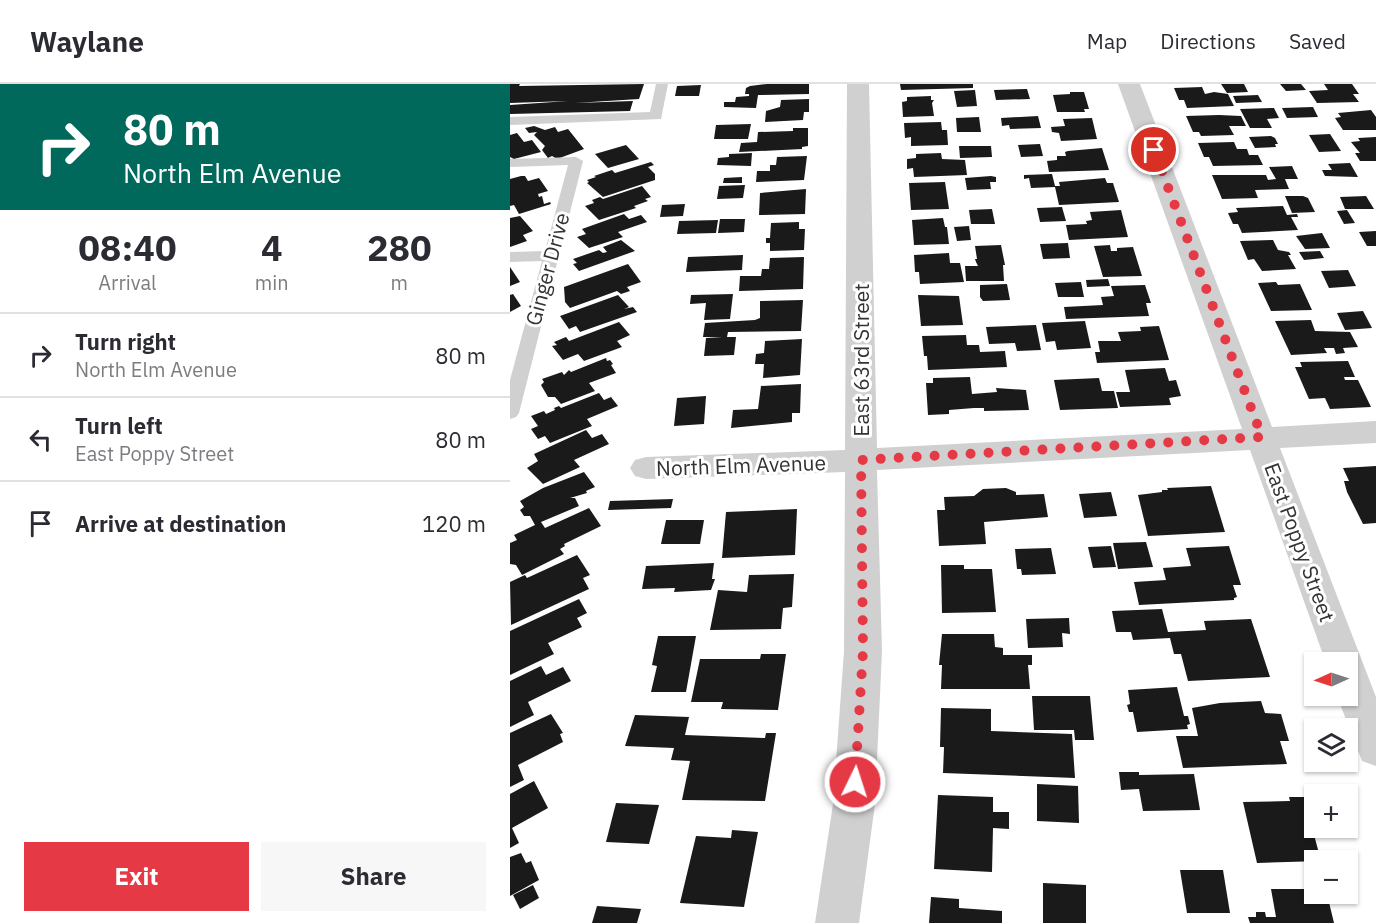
<!DOCTYPE html>
<meta charset="utf-8">
<style>
body{margin:0;font-family:"IBM Plex Sans",sans-serif;background:#f7f7f7;color:#2b2b33;height:100vh;display:flex;flex-direction:column;font-size:22px;white-space:nowrap}
*{box-sizing:border-box;margin:0}
p{font-size:20px;color:#7c7c81}
.icon{flex:none;width:33px;height:33px;fill:none;stroke:currentColor;stroke-width:2;stroke-linecap:round;stroke-linejoin:round}
.map{position:relative;flex:1;overflow:hidden}
.side{display:flex;flex-direction:column;background:#fff;width:510px}
.side>*{flex:none}
.top-card{background:#00695c;color:#fff;overflow:hidden}
.needle{width:39px;rotate:267deg}
.tools{position:absolute;left:794px;top:568px;display:grid;gap:12px}
.tools a{display:grid;place-items:center;width:54px;height:54px;border-radius:0px;background:#fff;box-shadow:0 2px 4px #0004;font-size:30px}
.pin{position:absolute;display:grid;place-items:center;width:51px;height:51px;color:#fff;margin:-26px;border:3px solid #fff;border-radius:50%;box-shadow:0 2px 6px #0007}
.me{position:absolute;width:66px;margin:-33px;rotate:4deg;stroke-linejoin:round;filter:drop-shadow(0 0 4px #0008)}
.turn{display:flex;align-items:center;gap:21px;height:126px;padding:0 24px;font-size:27px}
.turn .icon{width:78px;height:78px;stroke-width:2.5}
.turn b{display:block;font-size:42px;line-height:51px}
.eta{display:flex;justify-content:space-evenly;align-items:center;height:102px;text-align:center}
.eta b{font-size:36px;font-weight:700;line-height:42px}
.primary-button{display:flex;gap:12px;margin-top:auto;padding:12px 24px}
.primary-button a{flex:1;height:69px;border-radius:0px;background:#e63946;color:#fff;font-size:24px;font-weight:700;line-height:69px;text-align:center}
.primary-button a+a{background:#f7f7f7;color:#2b2b33}
ul{padding:0;list-style:none}
li{display:flex;align-items:center;gap:18px;height:84px;padding:0 24px;border-top:2px solid #e1e1e2}
li div{flex:1}
li b{display:block;font-size:22px}
li em{font-style:normal}
header{display:flex;align-items:center;gap:36px;box-sizing:border-box;height:84px;padding:0 30px;background:#fff;border-bottom:2px solid #e1e1e2}
header strong{font-size:28px}
nav{display:flex;gap:33px;margin-inline-start:auto;font-size:21px}
main{display:flex;flex:1;min-height:0}
.map>svg:first-child{display:block}
.building{fill:#1a1a1a}
.lines{fill:none;stroke-linecap:round;stroke-linejoin:round}
.service{fill:#d0d0d0;fill-rule:evenodd}
.minor{fill:#d0d0d0;fill-rule:evenodd}
.route{stroke:#e63946;stroke-width:10;stroke-dasharray:0 18}
.labels{text-anchor:middle;dominant-baseline:central;stroke-width:6;stroke-linejoin:round;paint-order:stroke}
.street-label{font-size:21px;fill:#333;stroke:#fff}
</style>
<header>
<strong>Waylane</strong>
<nav><a>Map</a><a>Directions</a><a>Saved</a></nav>
</header>
<main>
<section class="side">
<div class="top-card">
<div class="turn"><svg class="icon" aria-label="right" viewBox="0 0 24 24"><path d="M7 20v-9h11M14 6l5 5-5 5"/></svg><div><b>80 m</b>North Elm Avenue</div></div>
</div>
<div class="eta">
<div><b>08:40</b><p>Arrival</p></div>
<div><b>4</b><p>min</p></div>
<div><b>280</b><p>m</p></div>
</div>
<ul>
<li><svg class="icon" aria-label="right" viewBox="0 0 24 24"><path d="M7 20v-9h11M14 6l5 5-5 5"/></svg><div><b>Turn right</b><p>North Elm Avenue</p></div><em>80 m</em></li>
<li><svg class="icon" aria-label="left" viewBox="0 0 24 24"><path d="M17 20v-9H6M10 6l-5 5 5 5"/></svg><div><b>Turn left</b><p>East Poppy Street</p></div><em>80 m</em></li>
<li><svg class="icon" aria-label="arrive" viewBox="0 0 24 24"><path d="M6 21V4h12l-3 4 3 4H6"/></svg><div><b>Arrive at destination</b></div><em>120 m</em></li>
</ul>
<div class="primary-button"><a>Exit</a><a>Share</a></div>
</section>
<div class="map">
<svg width="866" height="839" viewBox="0 0 866 839">
<rect width="100%" height="100%" fill="#fff"/>
<g class="building">
<path d="M0 0H10L9 2 134 0 129 15 65 19 123 17 120 27 0 30V21L58 17 0 19Z"/>
<path d="M257 0H299V10L248 11 246 24 214 23V18H225L226 13 239 12V10H235L236 4 240 2Z"/>
<path d="M390 0H463V4L391 6Z"/>
<path d="M711 0H734L738 8 717 9Z"/>
<path d="M770 0H791L796 6 776 7Z"/>
<path d="M814 0H842L849 10H843L849 18 807 19 799 7 818 6Z"/>
<path d="M191 1 189 12H165L167 2Z"/>
<path d="M692 3 695 10 704 8 718 10 724 22 677 24 674 16H669L664 4Z"/>
<path d="M517 5 520 15 486 16 484 6Z"/>
<path d="M465 6 467 22 447 23 444 7Z"/>
<path d="M560 8H574L579 25H574L575 28H547L543 11 560 10Z"/>
<path d="M748 11 752 18 726 19 723 12Z"/>
<path d="M421 12V16H424L422 19 424 32 393 33 392 18 397 17V13Z"/>
<path d="M299 15V28H294L293 36 255 38 256 27 270 23 271 16Z"/>
<path d="M803 23 808 33 777 34 772 24Z"/>
<path d="M764 24 769 34 757 35 762 44H740L730 25Z"/>
<path d="M861 26 866 33V46H833L825 34 831 33 828 29Z"/>
<path d="M709 31 731 32 736 42H719L724 51 691 52 689 48H683L676 32Z"/>
<path d="M528 32 531 44 500 45 499 41 492 42 491 34Z"/>
<path d="M469 33 471 48H447L446 34Z"/>
<path d="M582 34 587 55 551 57 549 49 542 48 541 43 555 42 553 35Z"/>
<path d="M431 38 432 46H437L438 61 401 62V53L395 54 394 39Z"/>
<path d="M241 40 238 55H204L206 41Z"/>
<path d="M24 42 35 46 45 43 48 48 58 45 74 65 47 75 42 72 38 74 32 66 35 62 24 51 27 48 19 49 15 44Z"/>
<path d="M283 44H298V62L292 63V65L229 68 231 59 247 58 248 48 283 47Z"/>
<path d="M7 49 14 58 22 56 31 68 4 75 0 73V51Z"/>
<path d="M820 50 831 67 809 68 799 51Z"/>
<path d="M761 52 765 54 768 60H765L766 63 745 64 739 53Z"/>
<path d="M866 53V77H850L845 69H850L841 58 850 57 848 54Z"/>
<path d="M724 58 727 65H737L739 71H748L753 81 703 82 699 73H694L688 59Z"/>
<path d="M530 60 533 72 511 73 508 61Z"/>
<path d="M116 61 129 75 98 84 85 70Z"/>
<path d="M449 62H481L482 73 450 74Z"/>
<path d="M592 64 599 86 539 88 537 77 547 76V72H556L555 68 558 67Z"/>
<path d="M242 69 241 82 207 81 208 74 219 73V70Z"/>
<path d="M431 69 432 75 455 76 457 91 404 93 403 84 397 85V75L406 74V70Z"/>
<path d="M297 72 294 96 246 98 247 87H260V81H266L267 73Z"/>
<path d="M141 78 144 81 138 83 145 90V96L93 113 77 99 79 98 77 96 86 93 84 92 102 86 105 89Z"/>
<path d="M840 79 848 93 815 92 812 86H822L818 80Z"/>
<path d="M782 82 788 95H775L779 105 745 106 748 114 712 115 702 91H756L758 96 766 95 759 83Z"/>
<path d="M542 90 545 102H550L549 98 595 94 597 99H603L609 118 549 121 545 103 521 104 519 94 514 95V91Z"/>
<path d="M11 92H15L18 97 29 94 38 107 28 110 29 113 32 112 34 120 40 118 41 120 9 130 4 121 0 122V95Z"/>
<path d="M481 92 486 93V98H480L481 105 457 106 455 94Z"/>
<path d="M232 93V99H213L214 94Z"/>
<path d="M435 98 439 125 401 126 399 99Z"/>
<path d="M235 101 233 114 207 115 209 102Z"/>
<path d="M132 102 141 113 135 115 138 117 124 122 126 124 89 136 75 122 84 119 82 116 90 113 93 115Z"/>
<path d="M296 105 295 130 249 131 250 109Z"/>
<path d="M775 112H793L798 114 805 128 782 129Z"/>
<path d="M856 112 864 125H835L830 113Z"/>
<path d="M175 120 173 132 150 133 152 121Z"/>
<path d="M773 122 777 131 787 130 788 133H781L788 146 732 149 728 140H723L718 129 728 128 726 124Z"/>
<path d="M552 123 556 137 530 138 527 124Z"/>
<path d="M482 125 485 140H461L459 126Z"/>
<path d="M611 126 618 153 559 156 556 141 577 140 576 137 582 136 580 128Z"/>
<path d="M837 126 845 139 834 140 827 127Z"/>
<path d="M114 130 119 135 131 131 137 138 108 148 113 153 79 164 67 153 76 150 72 145Z"/>
<path d="M10 132 23 147 13 151 17 157 0 163V134Z"/>
<path d="M433 134 435 143H437L439 160 404 161 402 136Z"/>
<path d="M210 135H235L234 148 208 149Z"/>
<path d="M208 136 206 149 167 150 169 137Z"/>
<path d="M289 138V145H295L294 166 260 167V159H256V154H260L261 139Z"/>
<path d="M459 142 461 156 447 157 444 143Z"/>
<path d="M866 147V162H857L849 148Z"/>
<path d="M812 149 820 164 795 165 786 152Z"/>
<path d="M111 156 125 167 69 187 63 180 67 179 63 175 89 166 93 169 97 168 93 163Z"/>
<path d="M763 156 768 166 779 168 781 171H778L786 185 752 187 744 175 738 176 730 157Z"/>
<path d="M558 159 560 174 533 175 530 160Z"/>
<path d="M491 161 495 181H493L494 197H456L455 182H468L466 178 465 175H467L465 162Z"/>
<path d="M600 161 601 167H607V164L623 163 632 192 593 193 584 162Z"/>
<path d="M810 167 814 174 794 176 789 168Z"/>
<path d="M439 169 440 179H450L454 198 410 200 409 188H405L404 171Z"/>
<path d="M233 171 232 186 176 188 178 173Z"/>
<path d="M294 173 293 205 229 207 230 192H251L252 185H259L260 174Z"/>
<path d="M118 180 131 198 117 203 120 207 111 210 107 207 60 224 55 218 54 203Z"/>
<path d="M0 183 10 198 0 202Z"/>
<path d="M838 186 846 202 819 204 811 187Z"/>
<path d="M598 195 600 202 577 203 576 196Z"/>
<path d="M571 198 574 213H548L545 199Z"/>
<path d="M766 198 768 201 790 200 802 226 761 227 748 199Z"/>
<path d="M497 200 500 216 473 217 470 213V201Z"/>
<path d="M635 201 641 219H636L639 232 556 235 554 223 593 221 591 213 604 212 601 202Z"/>
<path d="M3 210 11 222 0 228V211Z"/>
<path d="M223 210 220 235 194 236 196 219 180 220 181 211Z"/>
<path d="M108 211 119 223 114 225 123 223 127 228 70 248 66 242 59 245 50 232Z"/>
<path d="M408 211 449 212 453 241 411 242Z"/>
<path d="M293 216 291 247 218 248 217 253H226L224 271 194 272 196 254 212 253H193L195 239 245 236 250 234V217Z"/>
<path d="M853 227 862 244 835 246 827 229Z"/>
<path d="M801 236 805 247 840 248 848 263 833 264 835 269 826 270 824 264H814L817 269 781 271 765 237Z"/>
<path d="M575 237 581 264 547 266 545 257 536 258 532 239Z"/>
<path d="M109 238 120 251 107 257 112 263 74 277 68 270 53 276 42 262 47 261 44 258 56 253 59 257Z"/>
<path d="M526 241 531 266 507 267 505 259 479 260 476 243Z"/>
<path d="M649 242 659 276 587 279 585 268H590L588 257H611L608 248 631 247 630 243Z"/>
<path d="M456 251 457 261H469L470 268 495 267 497 283 418 286 417 272H414L412 252Z"/>
<path d="M292 255 290 291 253 294 254 280H245L246 270 254 269 255 257Z"/>
<path d="M96 274 97 277 100 276 103 280 101 281 106 289 79 299 85 307 51 320 45 313H38L31 301 34 298 32 295 52 288 54 291 59 286 61 288Z"/>
<path d="M838 277 845 293H834L835 296H848L861 323 820 325 815 314 799 315 785 283H792L790 278Z"/>
<path d="M655 284 659 297 666 296 671 312 659 314 661 321 610 323 606 308H620L615 286Z"/>
<path d="M460 293 462 310 487 308 486 304 516 306 519 326 474 327V324H464L439 326V330L418 331 416 299H423V294Z"/>
<path d="M589 294 592 307H604L608 324 550 326 544 296Z"/>
<path d="M291 300 290 329H282V338L221 344 223 326 248 325 251 302Z"/>
<path d="M89 309 94 316 101 313 108 322 77 335 82 342 40 359 35 352 28 355 21 345 28 342 21 332 34 327 36 330 45 326 44 324 49 322 51 324Z"/>
<path d="M196 312 194 340 164 342 167 314Z"/>
<path d="M76 346 82 354 92 350 99 360 64 376 70 383 33 400 17 384 28 377 24 370Z"/>
<path d="M866 382V439L853 440 837 408 834 397H839L833 384Z"/>
<path d="M74 388 85 403 76 407 77 409 60 414H65L69 422 31 438 35 444 79 424 91 442 54 460 55 462 50 465 54 470 12 491 6 481 0 480V459L7 456 4 451 25 441 20 432H14L10 426 14 423 10 417 33 404Z"/>
<path d="M701 402 715 448 638 452 628 411 652 408V406H658L657 404Z"/>
<path d="M496 404 506 408V411L534 410 538 433 474 438 476 460 429 462 427 426H435L434 413 464 412 473 405Z"/>
<path d="M601 408 607 432 574 434 569 410Z"/>
<path d="M163 415 161 424 98 426 100 417Z"/>
<path d="M287 425 285 471 212 474 216 428Z"/>
<path d="M156 436H194L190 460H151Z"/>
<path d="M636 458 643 483 608 485 603 459Z"/>
<path d="M601 462 606 483 583 484 578 463Z"/>
<path d="M719 462 731 501H723L727 513 724 514V516L629 521 624 498 656 496 653 484 681 482 676 464Z"/>
<path d="M541 464 546 490 512 491 511 485H507L505 465Z"/>
<path d="M67 471 80 491 73 494 79 505 1 541 0 498 15 491 17 494Z"/>
<path d="M204 479 202 495H205L201 506 164 508 165 504 132 505 136 482Z"/>
<path d="M431 481H454V485H482L486 528 432 529Z"/>
<path d="M284 490 282 523 273 524 271 545 200 546 208 506 237 508 239 491Z"/>
<path d="M69 515 77 529 67 534 72 543 38 559 44 570 0 591V547Z"/>
<path d="M652 525 658 548 696 546 694 537 741 535 760 593 678 597 671 570H664L660 554 623 556 621 548H606L602 527Z"/>
<path d="M559 534 560 550 552 549 553 563 518 564 516 535Z"/>
<path d="M432 550H484L485 563 493 564V571H522V581H518L520 605H431L432 581H429Z"/>
<path d="M148 552H186L176 608H141L147 582 142 581Z"/>
<path d="M251 570H276L268 626 211 625 213 618H181L190 575H250Z"/>
<path d="M31 582 36 591 53 583 61 597 18 618 24 631 0 643V597Z"/>
<path d="M667 603 674 632H678L680 640 677 641 678 645 627 648 623 628H619L617 621 620 620 618 606Z"/>
<path d="M522 612H580L584 656H565L564 646H524Z"/>
<path d="M751 617 755 629 771 630 779 657H770L777 680 673 684 666 652H688L682 624 710 619Z"/>
<path d="M431 624 481 625V647L562 650 565 694 433 689 434 663H430Z"/>
<path d="M41 630 53 649 50 650 53 658 8 681 14 696 0 703V649Z"/>
<path d="M125 631 179 633 175 651 255 654 256 649H266L255 717 172 716 180 677 161 676 164 664 115 662Z"/>
<path d="M609 688H629V691L684 690 690 726 633 727 629 705 611 706Z"/>
<path d="M24 697 38 724 2 744 9 759 0 764V710Z"/>
<path d="M527 700 568 702 569 739 527 737Z"/>
<path d="M428 711 483 713V728H499V745L483 744 482 788 424 785Z"/>
<path d="M779 713H794L811 777 747 779 733 718 780 717Z"/>
<path d="M106 719 149 721 139 760 96 758Z"/>
<path d="M222 746 248 748 234 823 170 819 186 752 221 754Z"/>
<path d="M11 769 16 779 21 777 29 796 0 812V773Z"/>
<path d="M670 786H713L720 829H677Z"/>
<path d="M533 799 576 801V839H533Z"/>
<path d="M23 801 29 814 10 825 3 811Z"/>
<path d="M761 805H804V810H817L824 839H740L738 833H746V828H755L756 833H766Z"/>
<path d="M421 813 449 815V824L492 827V839H419Z"/>
<path d="M87 822 131 825 127 839H82Z"/>
</g>
<g class="lines">
<g class="service">
<path d="M146 0H158L151 35 0 41V33L140 28Z"/>
<path d="M66 73 73 77 9 329 6 333 0 335V296L32 177 0 178V168L35 167 58 81 0 83V75Z"/>
</g>
<path class="minor" d="M337 0H359L367 364 732 345 608 0H630L762 343 866 337V359L770 364 866 613V682L852 677 827 612H837V579H816L740 366 367 386 372 567 365 720 349 839H305L323 720 334 567 335 388 136 395 125 392 120 384 125 376 136 373 335 366Z"/>
</g>
<g class="lines">
<path class="route" d="M345 698 353 567 351 376 752 353 644 66"/>
</g>
<g class="labels">
<g class="street-label">
<text transform="translate(37 185) rotate(-75)">Ginger Drive</text>
<text transform="translate(351 276) rotate(-90)">East 63rd Street</text>
<text transform="translate(231 381) rotate(-2)">North Elm Avenue</text>
<text transform="translate(790 458) rotate(70)">East Poppy Street</text>
</g>
</g>
</svg>
<div class="tools">
<a><svg class="needle" viewBox="-14 -14 28 28"><path d="M0-13l5 13h-10z" fill="#e53935"/><path d="M0 13l5-13h-10z" fill="#7c7c81"/></svg></a>
<a><svg class="icon" aria-label="layers" viewBox="0 0 24 24"><path d="M12 4l9 5-9 5-9-5zM3 14l9 5 9-5"/></svg></a>
<a>+</a>
<a>−</a>
</div>
<div class="pin" style="left:644px;top:66px;background:#d93025"><svg class="icon" aria-label="arrive" viewBox="0 0 24 24"><path d="M6 21V4h12l-3 4 3 4H6"/></svg></div>
<svg class="me" style="left:345px;top:698px" viewBox="-20 -20 40 40"><circle r="17" fill="#e63946" stroke="#fff" stroke-width="3"/><path d="M0-11L8 9 0 5-8 9z" fill="#fff"/></svg>
</div>
</main>
